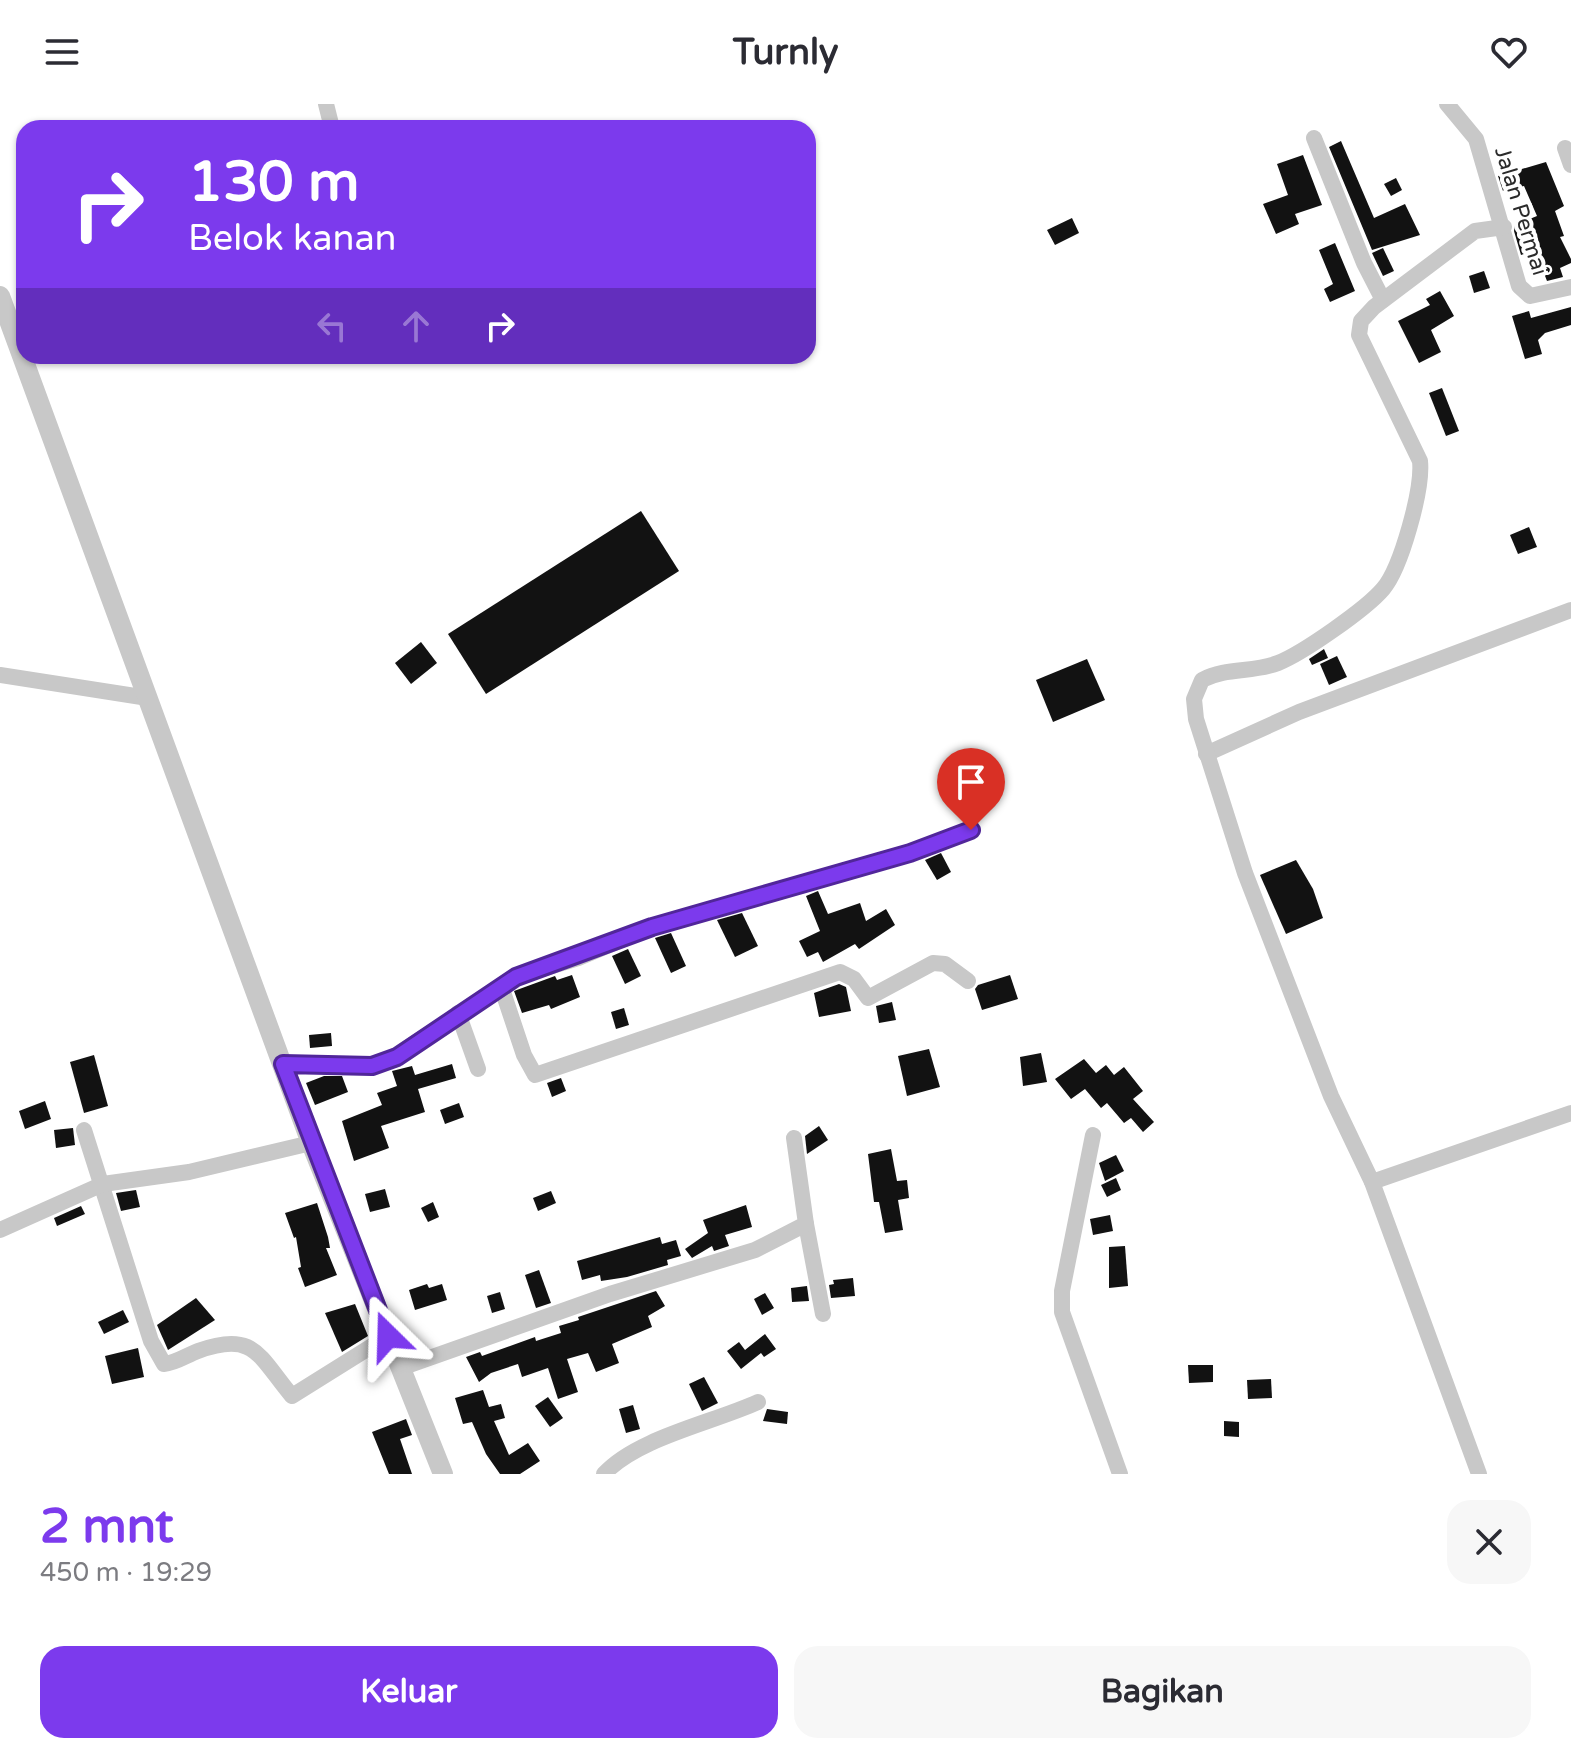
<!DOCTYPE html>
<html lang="id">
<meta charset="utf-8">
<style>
body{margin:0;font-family:"Varela Round",sans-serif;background:#f7f7f7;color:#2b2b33;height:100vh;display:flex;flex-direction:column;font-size:30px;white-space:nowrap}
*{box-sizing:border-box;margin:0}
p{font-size:26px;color:#7c7c81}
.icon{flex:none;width:44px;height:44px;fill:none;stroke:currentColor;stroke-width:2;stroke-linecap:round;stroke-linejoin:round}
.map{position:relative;height:1370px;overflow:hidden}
.panel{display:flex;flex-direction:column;background:#fff;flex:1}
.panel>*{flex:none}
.guide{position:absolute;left:16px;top:16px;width:800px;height:244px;border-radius:24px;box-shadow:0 2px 6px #0004;background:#7c3aed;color:#fff;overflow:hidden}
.pin{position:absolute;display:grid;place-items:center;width:68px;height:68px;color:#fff;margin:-82px -34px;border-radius:50% 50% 50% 0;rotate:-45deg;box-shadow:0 0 8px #0007}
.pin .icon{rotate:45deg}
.me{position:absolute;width:88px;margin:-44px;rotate:338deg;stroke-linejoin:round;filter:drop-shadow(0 0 6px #0008)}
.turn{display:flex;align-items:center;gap:28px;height:168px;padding:0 40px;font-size:36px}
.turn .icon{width:104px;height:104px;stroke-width:2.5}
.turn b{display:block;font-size:56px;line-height:68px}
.lanes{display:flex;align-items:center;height:76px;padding:0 40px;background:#0003;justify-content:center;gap:40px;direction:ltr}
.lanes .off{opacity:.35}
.round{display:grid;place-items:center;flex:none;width:84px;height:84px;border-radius:24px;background:#f7f7f7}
.head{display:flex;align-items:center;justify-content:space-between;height:136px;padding:0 40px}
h1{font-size:48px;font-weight:800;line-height:60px;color:#7c3aed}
.action{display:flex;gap:16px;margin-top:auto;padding:16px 40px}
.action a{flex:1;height:92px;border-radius:24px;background:#7c3aed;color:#fff;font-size:32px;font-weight:800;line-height:92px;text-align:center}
.action a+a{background:#f7f7f7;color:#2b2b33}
header{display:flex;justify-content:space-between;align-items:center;height:104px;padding:0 40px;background:#fff;font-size:36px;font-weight:800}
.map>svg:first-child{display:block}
.building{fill:#121212}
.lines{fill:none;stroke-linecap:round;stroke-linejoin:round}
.minor{stroke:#c8c8c8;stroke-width:16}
.tertiary{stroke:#c8c8c8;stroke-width:20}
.route-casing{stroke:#51269a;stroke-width:20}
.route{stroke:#7c3aed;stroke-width:14}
.labels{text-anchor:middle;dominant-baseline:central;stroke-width:8;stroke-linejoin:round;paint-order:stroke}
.street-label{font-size:22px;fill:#2b2b2b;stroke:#fff}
</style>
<header><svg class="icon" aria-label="menu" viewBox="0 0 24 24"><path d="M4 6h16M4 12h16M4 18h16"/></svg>Turnly<svg class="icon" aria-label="heart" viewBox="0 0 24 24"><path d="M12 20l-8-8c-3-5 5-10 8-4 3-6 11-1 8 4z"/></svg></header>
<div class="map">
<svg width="1571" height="1370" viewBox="0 0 1571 1370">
<rect width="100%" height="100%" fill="#fff"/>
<g class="building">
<path d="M1341 37 1374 114 1405 100 1420 131 1372 146 1329 43Z"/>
<path d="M1303 51 1322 101 1295 110 1299 120 1276 130 1263 100 1288 91 1277 60Z"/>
<path d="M1546 58 1564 102 1555 107 1564 132 1560 133 1571 155V159L1560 164 1563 173 1547 177 1535 146 1521 151 1514 127 1515 121 1537 112 1524 82 1503 87 1498 72Z"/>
<path d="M1396 74 1402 86 1391 92 1384 80Z"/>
<path d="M1072 114 1079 129 1055 141 1047 126Z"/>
<path d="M1335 139 1355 187 1330 198 1324 185 1333 180 1319 146Z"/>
<path d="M1383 144 1394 167 1383 172 1372 149Z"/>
<path d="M1484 167 1490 184 1474 189 1469 172Z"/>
<path d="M1440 187 1454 212 1431 226 1441 248 1419 259 1398 217 1430 201 1426 195Z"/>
<path d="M1571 203V221L1545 229 1538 236 1542 250 1525 255 1512 212 1529 207 1531 214Z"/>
<path d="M1442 284 1459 327 1446 332 1429 289Z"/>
<path d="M641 407 679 467 486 590 448 530Z"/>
<path d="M1529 423 1537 443 1518 450 1510 431Z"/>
<path d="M421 538 437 559 411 580 395 559Z"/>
<path d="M1324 545 1328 554 1312 561 1309 555Z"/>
<path d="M1337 552 1347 573 1329 581 1320 560Z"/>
<path d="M1087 555 1105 596 1053 618 1036 576Z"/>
<path d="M941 749 951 768 937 776 925 756Z"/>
<path d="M1296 756 1313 785 1323 814 1286 830 1260 771Z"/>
<path d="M818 787 828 810 860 799 866 817 886 805 895 821 859 845 855 840 823 858 818 848 807 853 799 837 820 827 806 792Z"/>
<path d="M742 809 758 842 735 853 717 816Z"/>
<path d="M671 829 686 862 671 869 655 834Z"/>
<path d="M628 845 641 872 625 880 612 852Z"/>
<path d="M572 871 580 893 551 905 549 901 522 909 514 887 555 872 557 876Z"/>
<path d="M1010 871 1018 895 982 906 975 885 978 881Z"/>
<path d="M839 880 846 883 851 907 819 913 814 889Z"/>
<path d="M892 898 896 916 879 919 876 902Z"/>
<path d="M624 904 629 921 616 925 611 908Z"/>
<path d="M331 929 332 942 310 944 309 931Z"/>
<path d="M929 945 940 983 907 992 898 952Z"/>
<path d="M1041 949 1047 978 1023 982 1020 953Z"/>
<path d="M94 951 108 1002 84 1009 70 958Z"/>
<path d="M1084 955 1096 969 1106 961 1114 971 1124 963 1143 987 1133 995 1154 1018 1143 1028 1131 1014 1124 1019 1107 999 1101 1004 1085 985 1071 995 1055 975Z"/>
<path d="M452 960 456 974 418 985 425 1008 381 1022 389 1044 354 1057 342 1017 382 1001 377 989 397 982 392 967 412 962 415 971Z"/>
<path d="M324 972H342L348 988 315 1001 306 979Z"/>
<path d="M561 974 566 987 552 993 547 979Z"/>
<path d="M45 997 51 1015 25 1025 19 1007Z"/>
<path d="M459 999 464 1013 445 1020 440 1006Z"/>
<path d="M819 1022 828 1036 807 1050 805 1032Z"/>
<path d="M73 1024 75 1041 56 1044 54 1026Z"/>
<path d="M891 1045 897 1077 907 1076 909 1094 898 1096 903 1126 885 1129 879 1098H874L868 1050Z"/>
<path d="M1116 1051 1124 1067 1105 1077 1099 1059Z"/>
<path d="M1116 1074 1121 1086 1107 1093 1101 1081Z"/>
<path d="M385 1085 390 1103 370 1108 365 1090Z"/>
<path d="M136 1086 140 1103 121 1107 116 1089Z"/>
<path d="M551 1087 556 1099 538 1107 533 1094Z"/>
<path d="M433 1098 439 1113 428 1118 421 1104Z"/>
<path d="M317 1099 328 1133 330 1144H326L337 1171 305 1183 298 1164 301 1163 296 1133 294 1134 285 1109Z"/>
<path d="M746 1101 752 1123 725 1131 729 1142 714 1147 712 1142 692 1154 685 1145 708 1129 703 1116Z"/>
<path d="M81 1102 85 1110 57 1122 54 1114Z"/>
<path d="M1110 1111 1113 1127 1093 1131 1090 1115Z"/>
<path d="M660 1133 662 1140 676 1136 681 1152 667 1156 668 1161 627 1173 601 1177 600 1171 582 1176 577 1157Z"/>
<path d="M1125 1142 1128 1182 1109 1184V1143Z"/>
<path d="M539 1166 551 1199 536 1204 525 1171Z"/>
<path d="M853 1174 855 1192 831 1194 829 1181 834 1180 833 1176Z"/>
<path d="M427 1180 429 1184 442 1180 447 1196 415 1206 409 1186Z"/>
<path d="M807 1182 809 1197 792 1198 791 1184Z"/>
<path d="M656 1187 665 1202 648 1212 652 1223 612 1240 619 1259 596 1268 588 1249 567 1255 578 1288 558 1295 548 1264 522 1273 518 1260 491 1269 479 1278 466 1253 480 1248 482 1252 535 1233 536 1237 561 1229 559 1222 579 1216 578 1213Z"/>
<path d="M500 1188 505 1205 492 1209 487 1192Z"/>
<path d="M765 1189 774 1204 762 1211 754 1195Z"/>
<path d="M196 1194 215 1216 168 1246 157 1221Z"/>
<path d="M355 1200 368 1232 342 1248 325 1209Z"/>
<path d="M123 1206 129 1218 104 1230 98 1218Z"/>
<path d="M765 1230 776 1245 764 1253 761 1249 741 1265 727 1247 739 1238 745 1246Z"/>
<path d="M138 1244 144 1273 112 1280 105 1252Z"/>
<path d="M1188 1261H1213V1278L1189 1279Z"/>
<path d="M704 1273 718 1299 702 1307 689 1280Z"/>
<path d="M1271 1275 1272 1294 1248 1295 1247 1276Z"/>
<path d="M483 1286 489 1303 501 1300 505 1314 494 1317 509 1351 528 1339 540 1357 520 1370H500L486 1350 472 1318 463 1320 455 1294Z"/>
<path d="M548 1293 563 1314 550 1323 535 1302Z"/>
<path d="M633 1301 640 1325 626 1329 619 1305Z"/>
<path d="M767 1305 788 1308 787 1320 763 1317Z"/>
<path d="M406 1315 412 1331 400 1335 412 1370H389L372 1328Z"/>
<path d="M1224 1317 1239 1318V1333L1224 1332Z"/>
</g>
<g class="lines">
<g class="minor">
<path d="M326 0 332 24"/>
<path d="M1447 0 1476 35 1519 182 1530 192 1571 183"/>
<path d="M1314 34 1364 159 1383 196"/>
<path d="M1565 44 1571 61"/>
<path d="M0 571 148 594"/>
<path d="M1206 650 1299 608 1571 506"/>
<path d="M501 882 524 951 535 971 840 868 854 875 868 894 933 859 945 860 968 877"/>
<path d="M458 909 478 965"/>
<path d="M283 960 372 962 387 957 516 873 578 854 652 823 910 749 971 726"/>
<path d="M84 1026 151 1237 164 1260C176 1259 187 1251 198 1247 255 1226 259 1253 292 1292L388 1232"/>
<path d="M1093 1031 1062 1187V1208L1120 1370"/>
<path d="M1372 1078 1571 1009"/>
<path d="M806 1120 823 1210"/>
<path d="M0 1126 103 1080 189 1068 311 1039"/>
<path d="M401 1264 610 1190 755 1146 806 1120 794 1034"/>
<path d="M604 1370C637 1334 712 1319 758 1298"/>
<path d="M1479 1370 1372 1078 1331 992 1245 769 1196 615 1194 595 1202 576C1227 563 1253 569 1278 559 1303 549 1366 505 1383 485 1401 464 1423 385 1420 357L1359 231 1361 217 1374 203 1475 127 1504 123"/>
</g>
<path class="tertiary" d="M0 192 311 1039 443 1370"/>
</g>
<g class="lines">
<defs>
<path id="route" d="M388 1232 283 960 372 962 397 953 516 873 652 823 910 749 971 726"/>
</defs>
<use href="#route" class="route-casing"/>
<use href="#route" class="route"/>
</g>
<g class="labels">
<g class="street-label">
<text transform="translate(1521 107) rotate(73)">Jalan Permai</text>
</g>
</g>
</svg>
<div class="pin" style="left:971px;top:726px;background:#d93025"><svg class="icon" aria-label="arrive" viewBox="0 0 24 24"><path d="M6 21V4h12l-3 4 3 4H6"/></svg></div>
<svg class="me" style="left:388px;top:1232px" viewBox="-20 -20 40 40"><path d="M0-17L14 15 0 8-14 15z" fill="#7c3aed" stroke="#fff" stroke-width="4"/></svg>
<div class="guide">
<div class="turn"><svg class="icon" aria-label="right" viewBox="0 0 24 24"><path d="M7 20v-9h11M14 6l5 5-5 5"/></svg><div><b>130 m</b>Belok kanan</div></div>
<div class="lanes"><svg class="icon off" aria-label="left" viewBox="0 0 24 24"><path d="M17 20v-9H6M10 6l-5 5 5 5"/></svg><svg class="icon off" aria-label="ahead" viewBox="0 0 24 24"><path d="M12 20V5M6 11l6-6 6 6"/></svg><svg class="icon" aria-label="right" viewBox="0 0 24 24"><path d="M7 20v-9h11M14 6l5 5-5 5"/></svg></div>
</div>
</div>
<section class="panel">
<div class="head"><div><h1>2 mnt</h1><p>450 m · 19:29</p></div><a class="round"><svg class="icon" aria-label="close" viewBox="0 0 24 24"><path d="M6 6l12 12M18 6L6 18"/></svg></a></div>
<div class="action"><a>Keluar</a><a>Bagikan</a></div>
</section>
